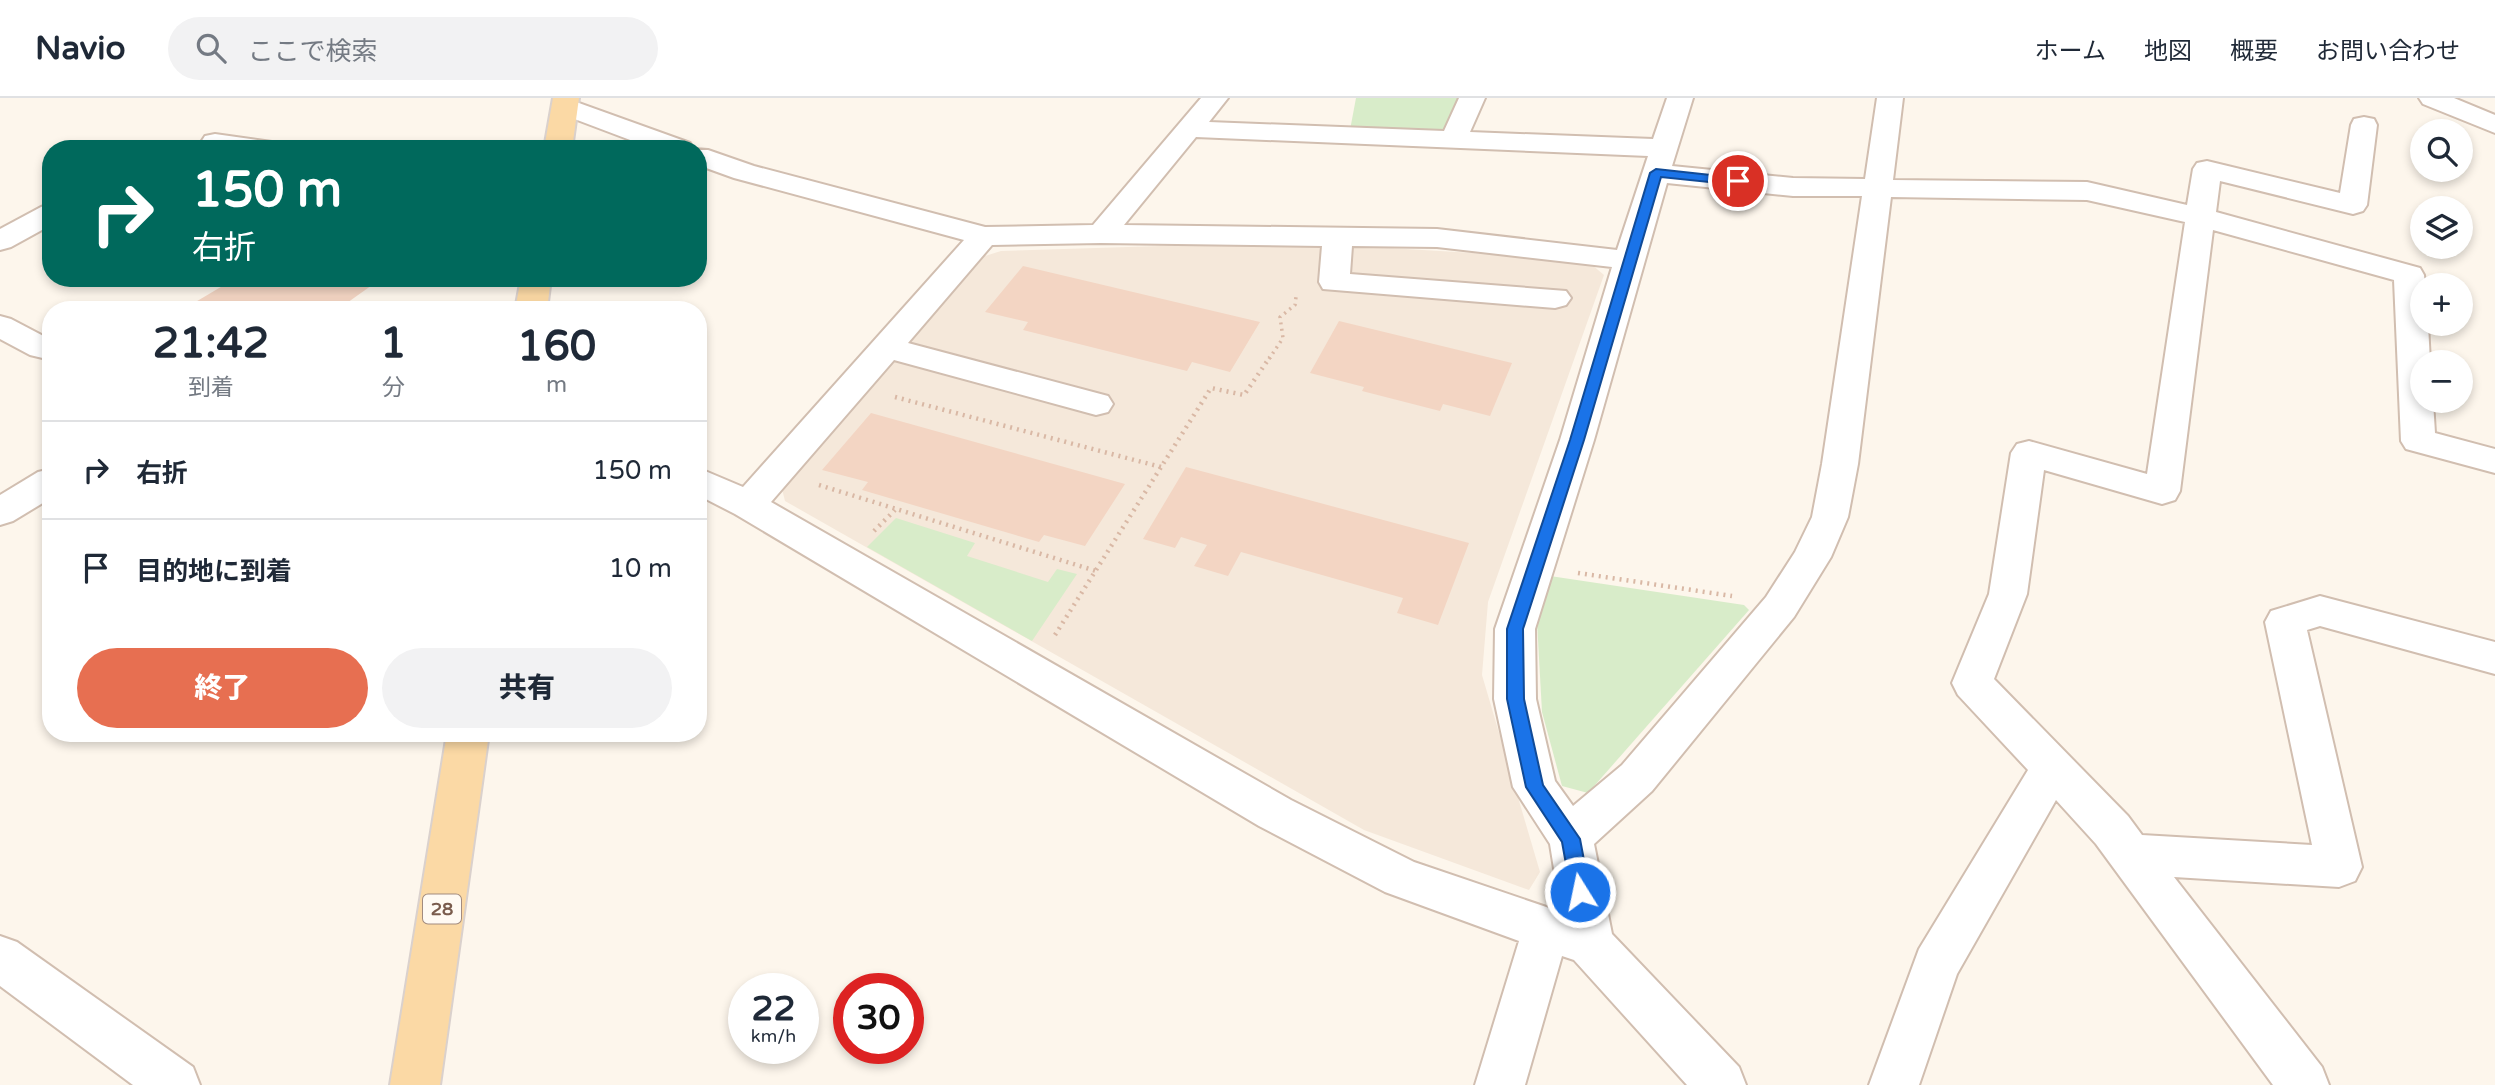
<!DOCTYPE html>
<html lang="ja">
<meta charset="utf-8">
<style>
body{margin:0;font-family:"Varela Round","Noto Sans JP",sans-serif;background:#f2f2f3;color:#1f2937;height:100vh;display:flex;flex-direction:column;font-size:26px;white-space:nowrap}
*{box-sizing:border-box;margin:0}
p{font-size:23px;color:#747a83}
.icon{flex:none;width:38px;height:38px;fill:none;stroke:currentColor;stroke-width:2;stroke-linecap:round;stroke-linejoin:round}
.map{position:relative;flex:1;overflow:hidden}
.drawer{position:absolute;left:42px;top:203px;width:665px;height:441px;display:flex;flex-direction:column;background:#fff;border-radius:28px;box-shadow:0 4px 10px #0003}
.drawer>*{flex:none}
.guide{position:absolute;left:42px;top:42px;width:665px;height:147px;border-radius:28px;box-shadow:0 4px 10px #0003;background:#00695c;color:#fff;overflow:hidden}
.controls{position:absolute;left:2410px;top:21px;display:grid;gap:14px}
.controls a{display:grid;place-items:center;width:63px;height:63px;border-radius:50%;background:#fff;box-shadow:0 4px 10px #0003;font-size:35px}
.speed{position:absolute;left:728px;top:875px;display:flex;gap:14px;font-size:35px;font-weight:700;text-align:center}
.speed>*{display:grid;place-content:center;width:91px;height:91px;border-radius:50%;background:#fff;box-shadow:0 4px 10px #0003;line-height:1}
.speed small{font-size:18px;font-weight:400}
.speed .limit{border:10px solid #d22;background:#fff;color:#111}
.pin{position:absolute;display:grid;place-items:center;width:60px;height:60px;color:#fff;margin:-30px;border:4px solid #fff;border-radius:50%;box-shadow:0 2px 7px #0007}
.me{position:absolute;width:77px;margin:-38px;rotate:350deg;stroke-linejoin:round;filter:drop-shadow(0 0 5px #0008)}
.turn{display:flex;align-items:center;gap:24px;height:147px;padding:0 35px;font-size:32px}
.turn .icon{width:91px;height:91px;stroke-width:2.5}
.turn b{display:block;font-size:49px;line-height:60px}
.eta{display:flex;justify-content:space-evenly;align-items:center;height:119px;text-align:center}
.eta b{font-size:42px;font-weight:800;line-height:49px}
.action{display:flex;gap:14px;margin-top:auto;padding:14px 35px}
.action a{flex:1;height:80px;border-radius:42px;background:#e76f51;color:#fff;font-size:28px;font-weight:800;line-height:80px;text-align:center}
.action a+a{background:#f2f2f3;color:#1f2937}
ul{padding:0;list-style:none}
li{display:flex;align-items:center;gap:21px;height:98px;padding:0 35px;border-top:2px solid #e0e1e3}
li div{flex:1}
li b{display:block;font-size:26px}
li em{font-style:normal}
header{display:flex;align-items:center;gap:42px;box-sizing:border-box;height:98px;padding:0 35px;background:#fff;border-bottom:2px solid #e0e1e3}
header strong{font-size:33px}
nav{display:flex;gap:38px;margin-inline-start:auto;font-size:24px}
.search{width:490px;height:63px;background:#f2f2f3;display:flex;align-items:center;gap:18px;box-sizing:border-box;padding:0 24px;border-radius:38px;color:#747a83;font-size:26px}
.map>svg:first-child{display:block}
.residential{fill:#f5e8da}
.green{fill:#d8ecc9}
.building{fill:#f3d5c3}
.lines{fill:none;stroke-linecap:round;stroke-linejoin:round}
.minor-casing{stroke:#d1beb0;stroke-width:4}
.major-casing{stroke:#dad1cd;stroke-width:4}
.path-far1{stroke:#d9b8a5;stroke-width:3.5;stroke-dasharray:2 4.5;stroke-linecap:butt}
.path{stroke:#d9b8a5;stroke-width:4.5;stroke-dasharray:2 5;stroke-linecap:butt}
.minor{fill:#fff;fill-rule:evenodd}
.major{fill:#fbd9a5;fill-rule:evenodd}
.route{fill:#1a73e8;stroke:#114b97;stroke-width:2}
.labels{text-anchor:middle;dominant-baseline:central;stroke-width:7;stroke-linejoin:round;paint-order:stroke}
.shield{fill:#fffaf3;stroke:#a28b7f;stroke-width:2}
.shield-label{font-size:18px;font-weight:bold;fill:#7a5c4d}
</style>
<header>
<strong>Navio</strong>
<div class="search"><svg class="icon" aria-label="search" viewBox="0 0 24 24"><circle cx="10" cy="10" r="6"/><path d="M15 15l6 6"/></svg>ここで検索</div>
<nav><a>ホーム</a><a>地図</a><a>概要</a><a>お問い合わせ</a></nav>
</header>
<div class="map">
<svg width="2495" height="987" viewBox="0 0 2495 987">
<rect width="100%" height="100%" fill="#fdf6ec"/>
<path class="residential" d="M1288 144 1507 157 1591 166 1604 177 1488 504 1482 577 1540 774 1529 792 1364 732 785 403 782 391 985 158 1001 153Z"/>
<g class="green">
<path d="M1356 0H1460L1446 30 1438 37 1350 32Z"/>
<path d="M896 420 975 445 967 458 1048 484 1057 471 1077 476 1032 543 867 449Z"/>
<path d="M1550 478 1744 507 1749 512 1588 695 1562 688 1542 614 1537 524Z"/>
</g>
<g class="building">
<path d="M1023 168 1260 224 1230 274 1192 264 1187 273 1023 232 1028 224 985 214Z"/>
<path d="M236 180H382L337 212H182Z"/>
<path d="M1339 223 1512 265 1490 318 1443 306 1440 313 1362 293 1364 289 1310 275Z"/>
<path d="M871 315 1125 386 1085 448 1044 437 1039 444 862 392 868 384 822 372Z"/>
<path d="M1186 369 1469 445 1438 527 1397 515 1403 500 1241 454 1228 478 1194 468 1207 447 1181 439 1175 450 1143 441Z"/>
</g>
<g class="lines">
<defs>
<g id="minor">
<path d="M565 0 690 45 694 51H654L556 14 552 8 556 2Z"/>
<path d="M1201 0H1228L1209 24 1444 33 1459 0H1485L1470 34 1653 41 1667 0H1693L1672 68 1793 80 1865 81 1877 0H1903L1893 82 2087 84 2187 107 2193 71 2197 65 2207 63 2340 95 2351 27 2354 21 2364 19 2374 21 2377 27 2367 107 2363 113 2353 116 2220 83 2216 114 2420 170 2424 177 2425 187H2422V226H2428L2430 264H2422V303H2433L2435 335 2495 351V375L2406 351 2401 343 2394 182 2213 132 2180 393 2175 402 2162 406 2044 372 2027 496 1994 581 2128 718 2142 737 2312 747 2265 524 2271 513 2320 498 2495 544V576L2320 528 2307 532 2362 769 2355 783 2339 789 2174 779 2322 969 2329 987H2273L2096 746 2056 702 1957 876 1919 987H1869L1919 851 2028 672 1958 597 1952 585 1989 496 2011 355 2017 346 2029 343 2147 376 2185 124 2087 102 1891 99 1858 366 1848 419 1831 459 1794 519 1652 693 1594 746 1612 836 1739 969 1746 987H1687L1574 862 1562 858 1525 987H1475L1519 843 1385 794 1259 728 735 416 698 397V370L743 389 964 142 734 80 698 67V51H694L708 52 754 68 985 129 1093 127ZM1196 39 1648 58 1617 152 1437 131 1124 127ZM1667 85 1793 98H1862L1822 366 1812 419 1795 454 1766 499 1622 667 1573 708 1555 683 1536 601 1535 531 1594 342ZM1101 145 1322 148 1319 184 1323 191 1555 210 1566 207 1571 200 1566 193 1350 176 1352 148 1437 149 1612 169 1560 342 1495 531 1494 601 1513 689 1550 746 1561 814 1414 764 1291 702 771 404 894 262 1096 317 1108 314 1113 306 1108 298 908 245 992 147Z"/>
<path d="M2419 0H2454L2495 17V35L2423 6Z"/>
<path d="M215 36 279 45 283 51 205 50 201 44 205 38Z"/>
<path d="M51 106V127L11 149 0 152V131L41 109Z"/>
<path d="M0 218 11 221 51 242V262L30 257 0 241Z"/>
<path d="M51 371V400L13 423 0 427V397L38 374Z"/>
<path d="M0 838 17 844 193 969 200 987H133L0 888Z"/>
</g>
<g id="major">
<path d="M553 0H579L572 51H544Z"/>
<path d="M521 180H551L547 212H515Z"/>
<path d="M447 635H489L440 987H390Z"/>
</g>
</defs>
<use href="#minor" class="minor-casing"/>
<use href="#major" class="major-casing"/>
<path class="path-far1" d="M1269 261 1283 240 1280 219 1295 207 1296 199"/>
<g class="path">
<path d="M895 299 1161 369"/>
<path d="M819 387 1096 473"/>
<path d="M874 433 895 412"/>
<path d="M1578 475 1732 498"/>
<path d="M1055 537 1211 290 1244 297 1270 259"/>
</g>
<use href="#minor" class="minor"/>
<use href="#major" class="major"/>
</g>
<path class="route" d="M1656 71 1738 80 1744 83 1738 87 1661 79 1584 342 1523 531 1524 601 1543 687 1580 741 1590 794 1587 800 1580 802 1574 800 1571 794 1562 744 1526 689 1507 601V531L1570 342 1650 75Z"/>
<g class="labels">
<rect class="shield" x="423" y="796.5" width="38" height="29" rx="5"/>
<g class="shield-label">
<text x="442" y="811">28</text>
</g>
</g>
</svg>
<div class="controls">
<a><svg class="icon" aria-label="search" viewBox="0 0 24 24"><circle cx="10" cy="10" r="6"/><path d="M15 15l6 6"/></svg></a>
<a><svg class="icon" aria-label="layers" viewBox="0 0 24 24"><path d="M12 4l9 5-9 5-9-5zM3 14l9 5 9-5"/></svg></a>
<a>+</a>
<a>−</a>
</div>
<div class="speed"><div>22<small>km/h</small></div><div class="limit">30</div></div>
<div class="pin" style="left:1738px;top:83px;background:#d93025"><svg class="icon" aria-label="arrive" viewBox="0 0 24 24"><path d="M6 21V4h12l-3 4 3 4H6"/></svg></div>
<svg class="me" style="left:1580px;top:794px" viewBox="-20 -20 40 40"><circle r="17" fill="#1a73e8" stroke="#fff" stroke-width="3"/><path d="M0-11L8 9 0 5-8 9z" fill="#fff"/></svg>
<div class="guide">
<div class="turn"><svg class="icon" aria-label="right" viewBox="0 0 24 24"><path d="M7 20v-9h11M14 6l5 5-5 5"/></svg><div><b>150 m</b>右折</div></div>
</div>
<section class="drawer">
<div class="eta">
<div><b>21:42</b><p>到着</p></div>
<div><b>1</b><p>分</p></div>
<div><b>160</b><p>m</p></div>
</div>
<ul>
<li><svg class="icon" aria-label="right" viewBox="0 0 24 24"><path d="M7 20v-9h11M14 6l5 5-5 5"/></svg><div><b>右折</b></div><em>150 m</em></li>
<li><svg class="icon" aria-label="arrive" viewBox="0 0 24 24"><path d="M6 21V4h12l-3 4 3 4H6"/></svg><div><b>目的地に到着</b></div><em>10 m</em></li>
</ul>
<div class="action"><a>終了</a><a>共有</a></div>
</section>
</div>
